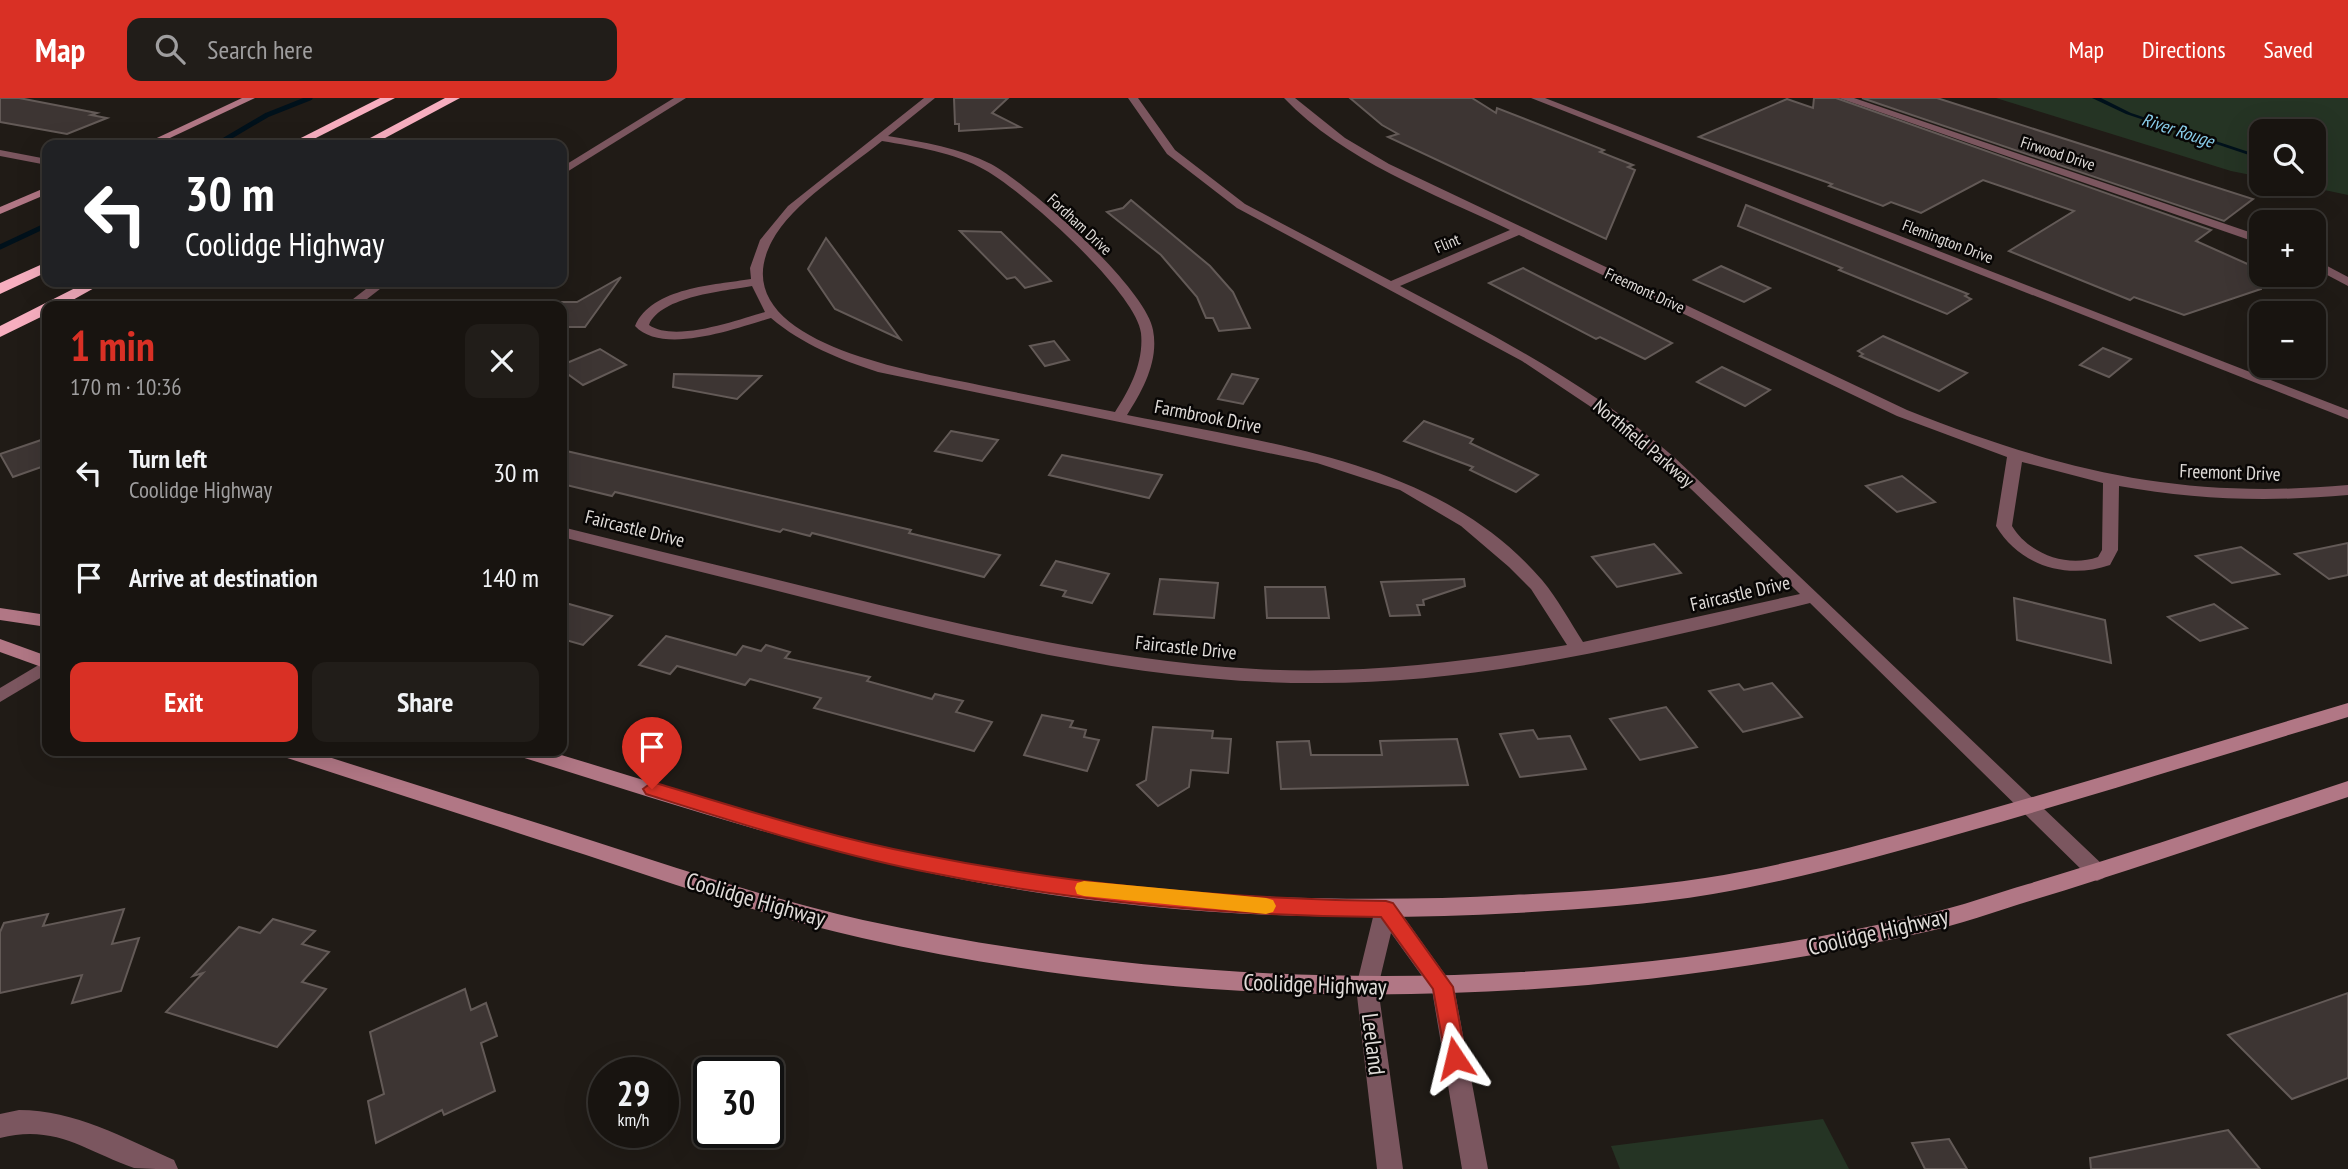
<!DOCTYPE html>
<meta charset="utf-8">
<style>
body{margin:0;font-family:"PT Sans Narrow",sans-serif;background:#211d19;color:#f1f3f6;height:100vh;display:flex;flex-direction:column;font-size:26px;white-space:nowrap}
*{box-sizing:border-box;margin:0}
p{font-size:23px;color:#9f9e9f}
.icon{flex:none;width:38px;height:38px;fill:none;stroke:currentColor;stroke-width:2;stroke-linecap:round;stroke-linejoin:round}
.map{position:relative;flex:1;overflow:hidden}
.sheet{position:absolute;left:42px;top:203px;width:525px;height:455px;display:flex;flex-direction:column;background:#181410;border-radius:14px;box-shadow:0 7px 28px #0002,0 0 0 2px #363330}
.sheet>*{flex:none}
.top-card{position:absolute;left:42px;top:42px;width:525px;height:147px;border-radius:14px;box-shadow:0 7px 28px #0002,0 0 0 2px #363330;background:#202124;color:#fff;overflow:hidden}
.controls{position:absolute;left:2249px;top:21px;display:grid;gap:14px}
.controls a{display:grid;place-items:center;width:77px;height:77px;border-radius:14px;background:#181410;box-shadow:0 7px 28px #0002,0 0 0 2px #363330;font-size:35px}
.speed{position:absolute;left:588px;top:959px;display:flex;gap:14px;font-size:35px;font-weight:700;text-align:center}
.speed>*{display:grid;place-content:center;width:91px;height:91px;border-radius:50%;background:#181410;box-shadow:0 7px 28px #0002,0 0 0 2px #363330;line-height:1}
.speed small{font-size:18px;font-weight:400}
.speed .limit{border:4px solid #111;border-radius:10px;background:#fff;color:#111}
.pin{position:absolute;display:grid;place-items:center;width:60px;height:60px;color:#fff;margin:-72px -30px;border-radius:50% 50% 50% 0;rotate:-45deg;box-shadow:0 0 7px #0007}
.pin .icon{rotate:45deg}
.me{position:absolute;width:77px;margin:-38px;rotate:350deg;stroke-linejoin:round;filter:drop-shadow(0 0 5px #0008)}
.turn{display:flex;align-items:center;gap:24px;height:147px;padding:0 28px;font-size:32px}
.turn .icon{width:91px;height:91px;stroke-width:2.5}
.turn b{display:block;font-size:49px;line-height:60px}
.round{display:grid;place-items:center;flex:none;width:74px;height:74px;border-radius:14px;background:#211d19}
.overview{display:flex;align-items:center;justify-content:space-between;height:119px;padding:0 28px}
h1{font-size:42px;font-weight:600;line-height:52px;color:#d93025}
.action{display:flex;gap:14px;margin-top:auto;padding:14px 28px}
.action a{flex:1;height:80px;border-radius:14px;background:#d93025;color:#fff;font-size:28px;font-weight:600;line-height:80px;text-align:center}
.action a+a{background:#211d19;color:#f1f3f6}
ul{padding:0;list-style:none}
li{display:flex;align-items:center;gap:21px;height:105px;padding:0 28px}
li div{flex:1}
li b{display:block;font-size:26px}
li em{font-style:normal}
header{display:flex;align-items:center;gap:42px;box-sizing:border-box;height:98px;padding:0 35px;background:#d93025;color:#fff}
header strong{font-size:33px}
nav{display:flex;gap:38px;margin-inline-start:auto;font-size:24px}
.search{width:490px;height:63px;background:#211d19;display:flex;align-items:center;gap:18px;box-sizing:border-box;padding:0 24px;border-radius:14px;color:#9f9e9f;font-size:26px}
.map>svg:first-child{display:block}
.green{fill:#253424}
.water{fill:#00111b}
.lines{fill:none;stroke-linecap:round;stroke-linejoin:round}
.stream{stroke:#00111b;stroke-width:5}
.building{fill:#3d3533;stroke:#635a57;stroke-width:2}
.lane{fill:#7b565f;fill-rule:evenodd}
.street{fill:#7b565f;fill-rule:evenodd}
.secondary{fill:#b17785;fill-rule:evenodd}
.highway{fill:#f7aebf;fill-rule:evenodd}
.route{fill:#d93025;stroke:#8d1f18;stroke-width:2}
.slow{fill:#f59e0b}
.labels{text-anchor:middle;dominant-baseline:central;stroke-width:5;stroke-linejoin:round;paint-order:stroke}
.far-street-label{font-size:16px;fill:#e0dcd9;stroke:#080605}
.far-water-label{font-size:18px;font-style:italic;fill:#89cdea;stroke:#080605}
.street-label{font-size:19px;fill:#e0dcd9;stroke:#080605}
.near-street-label{font-size:23px;fill:#e0dcd9;stroke:#080605}
</style>
<header>
<strong>Map</strong>
<div class="search"><svg class="icon" aria-label="search" viewBox="0 0 24 24"><circle cx="10" cy="10" r="6"/><path d="M15 15l6 6"/></svg>Search here</div>
<nav><a>Map</a><a>Directions</a><a>Saved</a></nav>
</header>
<div class="map">
<svg width="2348" height="1071" viewBox="0 0 2348 1071">
<rect width="100%" height="100%" fill="#201b16"/>
<g class="green">
<path d="M1996 0H2348V97L2296 86H2314V33H2261V79L2231 73Z"/>
<path d="M1823 1021 1849 1071H1620L1611 1048Z"/>
</g>
<path class="water" d="M2092 0H2101L2131 15 2261 58V61L2126 16Z"/>
<g class="lines">
<g class="stream">
<path d="M216 47 267 17 310 0"/>
<path d="M0 149 47 127"/>
</g>
</g>
<g class="building">
<path d="M0 0H19L97 15 91 17 107 20 67 36 0 24Z"/>
<path d="M954 0H1008L992 15 1020 29 959 33V26H955Z"/>
<path d="M1350 0H1472L1496 15 1497 10 1604 52 1600 54 1633 67 1628 69 1635 72 1606 141 1388 39 1398 36 1382 27Z"/>
<path d="M1814 0H1836L2211 132 2196 143 2261 172V191L2184 217 2134 199 2130 202 2009 153 2074 113 1983 82 1921 115 1891 104 1883 108 1829 88 1832 86 1699 39 1787 1 1813 10Z"/>
<path d="M1862 0H1937L2253 101 2224 123Z"/>
<path d="M1131 102 1210 168 1233 194 1250 230 1219 233 1213 220H1206L1197 199 1161 157 1107 114 1123 110Z"/>
<path d="M1746 107 1968 196 1965 198 1971 201 1947 216 1839 172 1842 170 1738 128Z"/>
<path d="M960 133 1001 134 1051 183 1025 190 1015 179 1007 181Z"/>
<path d="M826 140 900 241 835 211 808 171Z"/>
<path d="M1721 168 1770 190 1744 204 1694 182Z"/>
<path d="M1523 170 1550 184 1672 245 1645 261 1600 239 1596 241 1489 185Z"/>
<path d="M621 179 585 229H562V204H577Z"/>
<path d="M1883 238 1967 275 1939 293 1860 258 1863 256 1858 253Z"/>
<path d="M1054 243 1069 262 1045 268 1030 248Z"/>
<path d="M2103 250 2131 261 2109 279 2080 267Z"/>
<path d="M600 251 626 267 583 287 562 272V267Z"/>
<path d="M1722 269 1770 292 1745 308 1697 284Z"/>
<path d="M674 276 761 278 737 301 673 289Z"/>
<path d="M1232 276 1258 281 1243 306 1218 301Z"/>
<path d="M1424 323 1473 341 1470 345 1538 377 1516 394 1470 372 1473 369 1404 343Z"/>
<path d="M951 333 998 342 982 363 935 353Z"/>
<path d="M47 340V367L13 379 0 356Z"/>
<path d="M562 352 864 421 911 432 909 435 1000 457 984 479 812 435 810 438 783 431 780 434 615 394 612 398 562 386Z"/>
<path d="M1062 357 1162 377 1149 400 1049 377Z"/>
<path d="M1902 378 1935 404 1897 414 1866 388Z"/>
<path d="M2348 445V477L2329 481 2295 456Z"/>
<path d="M1654 446 1681 475 1617 489 1592 459Z"/>
<path d="M2241 449 2279 476 2232 485 2196 458Z"/>
<path d="M1056 463 1109 476 1092 505 1063 498 1066 493 1041 487Z"/>
<path d="M1160 481 1218 485 1214 520 1154 516Z"/>
<path d="M1464 481 1465 488 1423 502 1424 507H1417L1420 517 1390 518 1381 484Z"/>
<path d="M1265 489H1325L1329 520H1267Z"/>
<path d="M2014 500 2105 522 2111 565 2017 542Z"/>
<path d="M562 504 612 518 583 547 562 541Z"/>
<path d="M2214 506 2247 530 2200 543 2168 519Z"/>
<path d="M666 538 736 557 743 548 761 553 766 547 790 554 785 560 870 579 867 583 932 601 935 596 963 603 956 614 992 624 974 653 814 610 821 600 750 581 745 587 677 568 670 576 639 567Z"/>
<path d="M1772 585 1802 619 1743 634 1709 593 1739 586 1744 592Z"/>
<path d="M1666 609 1697 649 1640 662 1610 621Z"/>
<path d="M1042 617 1073 623 1070 629 1086 632 1084 639 1099 642 1087 673 1024 657Z"/>
<path d="M1153 629 1213 633 1212 640 1231 641 1228 675 1191 672 1189 689 1158 708 1137 687 1146 682Z"/>
<path d="M1533 632 1538 641 1570 638 1586 671 1520 679 1500 636Z"/>
<path d="M1457 641 1468 687 1281 691 1277 644 1309 643 1311 657H1382L1380 643Z"/>
<path d="M124 811 112 846 139 840 121 893 72 905 82 877 0 895V834L4 825 48 816 43 828Z"/>
<path d="M273 821 315 833 302 846 329 854 302 884 326 891 277 949 166 914 203 875 193 878 239 829 260 835Z"/>
<path d="M465 891 471 912 486 905 497 938 481 945 495 993 444 1017 442 1012 376 1045 368 1003 384 996 370 934Z"/>
<path d="M2348 895V980L2292 1001 2228 937Z"/>
<path d="M2228 1032 2260 1071H2091L2090 1060Z"/>
<path d="M1949 1041 1967 1071H1925L1912 1045Z"/>
</g>
<g class="lines">
<path class="lane" d="M47 562V576L0 604V590Z"/>
<g class="street">
<path d="M674 0H686L562 77V69Z"/>
<path d="M924 0H935L888 38C923 44 960 50 991 66 1030 87 1146 190 1153 232 1159 263 1143 292 1127 317 1272 346 1440 363 1542 482 1558 501 1570 524 1583 544L1800 496 1664 365 1624 331 1522 263 1237 110 1167 56 1128 0H1138L1175 52 1245 106 1391 183 1510 132C1433 95 1344 63 1284 0H1295L1345 40 1389 66 1907 312C2061 373 2182 402 2348 387V397C2270 404 2196 402 2119 388L2118 452 2110 467C2067 482 2020 468 1996 428L2007 359 1897 318 1519 137 1400 188C1496 238 1591 288 1674 359L2104 768 2107 774 2104 780 2097 783 2090 780 1810 505C1646 545 1483 586 1313 585 1153 585 996 548 841 509 748 485 655 463 562 439V429C653 452 744 473 835 496 973 530 1113 563 1256 571 1360 577 1465 564 1567 547L1531 491 1509 469 1461 428 1400 392 1317 365 878 274C839 261 803 247 771 220 737 230 663 258 635 228 652 189 715 187 751 181L750 170 760 142 788 108ZM882 43C916 49 954 54 985 72 1022 92 1136 194 1141 235 1144 264 1130 291 1115 314 1069 305 1024 296 979 287 918 274 718 245 772 143 792 105 848 71 882 43ZM752 188 765 214C737 222 675 245 649 227 661 198 725 193 752 188ZM2022 364 2103 385 2102 452 2098 459C2067 470 2029 456 2012 428Z"/>
<path d="M1531 0H1545L2348 312V321Z"/>
<path d="M1839 0H1854L2261 138V146Z"/>
<path d="M0 52 47 61V67L0 58Z"/>
<path d="M2314 161 2348 179V188L2314 170Z"/>
<path d="M375 184H389L358 208H344Z"/>
<path d="M1386 802 1394 805 1454 889 1488 1071H1462L1432 892 1391 835 1378 889 1403 1071H1377L1356 889 1375 811 1378 805Z"/>
<path d="M19 1012C75 1012 124 1040 174 1062L178 1071C165 1071 147 1071 134 1070 85 1053 56 1026 0 1040V1016Z"/>
</g>
<g class="secondary">
<path d="M242 0H255L155 47H142Z"/>
<path d="M47 89V96L0 116V109Z"/>
<path d="M0 510 47 517V529L0 522Z"/>
<path d="M0 541 47 558V571L0 554Z"/>
<path d="M2348 605V619C2222 657 2096 697 1969 733 1885 757 1800 781 1713 796 1648 807 1582 811 1516 815 1313 826 1107 815 907 770 776 741 647 698 518 658L515 653H548C669 689 789 729 913 755 1110 796 1311 808 1512 797 1577 794 1641 790 1705 780 1794 766 1880 742 1966 718 2094 682 2221 643 2348 605Z"/>
<path d="M278 653H310C403 683 497 712 590 742 680 771 770 801 863 822 1210 898 1580 897 1927 816 1961 808 1994 796 2028 786 2135 754 2241 718 2348 683V699C2243 733 2139 770 2033 802 1996 813 1959 827 1921 835 1573 913 1210 919 862 840 768 819 677 787 586 757 484 724 383 691 281 658Z"/>
</g>
<g class="highway">
<path d="M380 0H395L302 47H287Z"/>
<path d="M445 0H460L372 47H357Z"/>
<path d="M47 164V174L0 196V185Z"/>
<path d="M87 184H105L62 208H47V216L0 239V228Z"/>
</g>
</g>
<path class="route" d="M652 684C740 710 828 739 918 756 1071 787 1230 801 1386 803L1393 805 1453 889 1466 960 1463 967 1455 970 1447 967 1433 891 1381 819C1226 818 1068 803 917 772 825 753 735 724 646 696L643 691Z"/>
<path class="slow" d="M1084 783 1266 800 1273 802 1276 808 1273 814 1266 816 1084 798 1077 796 1075 790 1077 785Z"/>
<g class="labels">
<g class="far-street-label">
<text transform="translate(2058 55) rotate(18)">Firwood Drive</text>
<text transform="translate(1080 126) rotate(43)">Fordham Drive</text>
<text transform="translate(1948 143) rotate(21)">Flemington Drive</text>
<text transform="translate(1447 145) rotate(-23)">Flint</text>
<text transform="translate(1645 192) rotate(25)">Freemont Drive</text>
</g>
<g class="far-water-label">
<text transform="translate(2178 32) rotate(18)">River Rouge</text>
</g>
<g class="street-label">
<text transform="translate(1208 318) rotate(11)">Farmbrook Drive</text>
<text transform="translate(1644 345) rotate(40)">Northfield Parkway</text>
<text transform="translate(2230 374) rotate(2)">Freemont Drive</text>
<text transform="translate(635 430) rotate(14)">Faircastle Drive</text>
<text transform="translate(1740 495) rotate(-13)">Faircastle Drive</text>
<text transform="translate(1186 549) rotate(6)">Faircastle Drive</text>
</g>
<g class="near-street-label">
<text transform="translate(756 801) rotate(16)">Coolidge Highway</text>
<text transform="translate(1878 833) rotate(-13)">Coolidge Highway</text>
<text transform="translate(1315 886) rotate(2)">Coolidge Highway</text>
<text transform="translate(1374 946) rotate(83)">Leeland</text>
</g>
</g>
</svg>
<div class="controls">
<a><svg class="icon" aria-label="search" viewBox="0 0 24 24"><circle cx="10" cy="10" r="6"/><path d="M15 15l6 6"/></svg></a>
<a>+</a>
<a>−</a>
</div>
<div class="speed"><div>29<small>km/h</small></div><div class="limit">30</div></div>
<div class="pin" style="left:652px;top:691px;background:#d93025"><svg class="icon" aria-label="arrive" viewBox="0 0 24 24"><path d="M6 21V4h12l-3 4 3 4H6"/></svg></div>
<svg class="me" style="left:1455px;top:960px" viewBox="-20 -20 40 40"><path d="M0-17L14 15 0 8-14 15z" fill="#d93025" stroke="#fff" stroke-width="4"/></svg>
<div class="top-card">
<div class="turn"><svg class="icon" aria-label="left" viewBox="0 0 24 24"><path d="M17 20v-9H6M10 6l-5 5 5 5"/></svg><div><b>30 m</b>Coolidge Highway</div></div>
</div>
<section class="sheet">
<div class="overview"><div><h1>1 min</h1><p>170 m · 10:36</p></div><a class="round"><svg class="icon" aria-label="close" viewBox="0 0 24 24"><path d="M6 6l12 12M18 6L6 18"/></svg></a></div>
<ul>
<li><svg class="icon" aria-label="left" viewBox="0 0 24 24"><path d="M17 20v-9H6M10 6l-5 5 5 5"/></svg><div><b>Turn left</b><p>Coolidge Highway</p></div><em>30 m</em></li>
<li><svg class="icon" aria-label="arrive" viewBox="0 0 24 24"><path d="M6 21V4h12l-3 4 3 4H6"/></svg><div><b>Arrive at destination</b></div><em>140 m</em></li>
</ul>
<div class="action"><a>Exit</a><a>Share</a></div>
</section>
</div>
